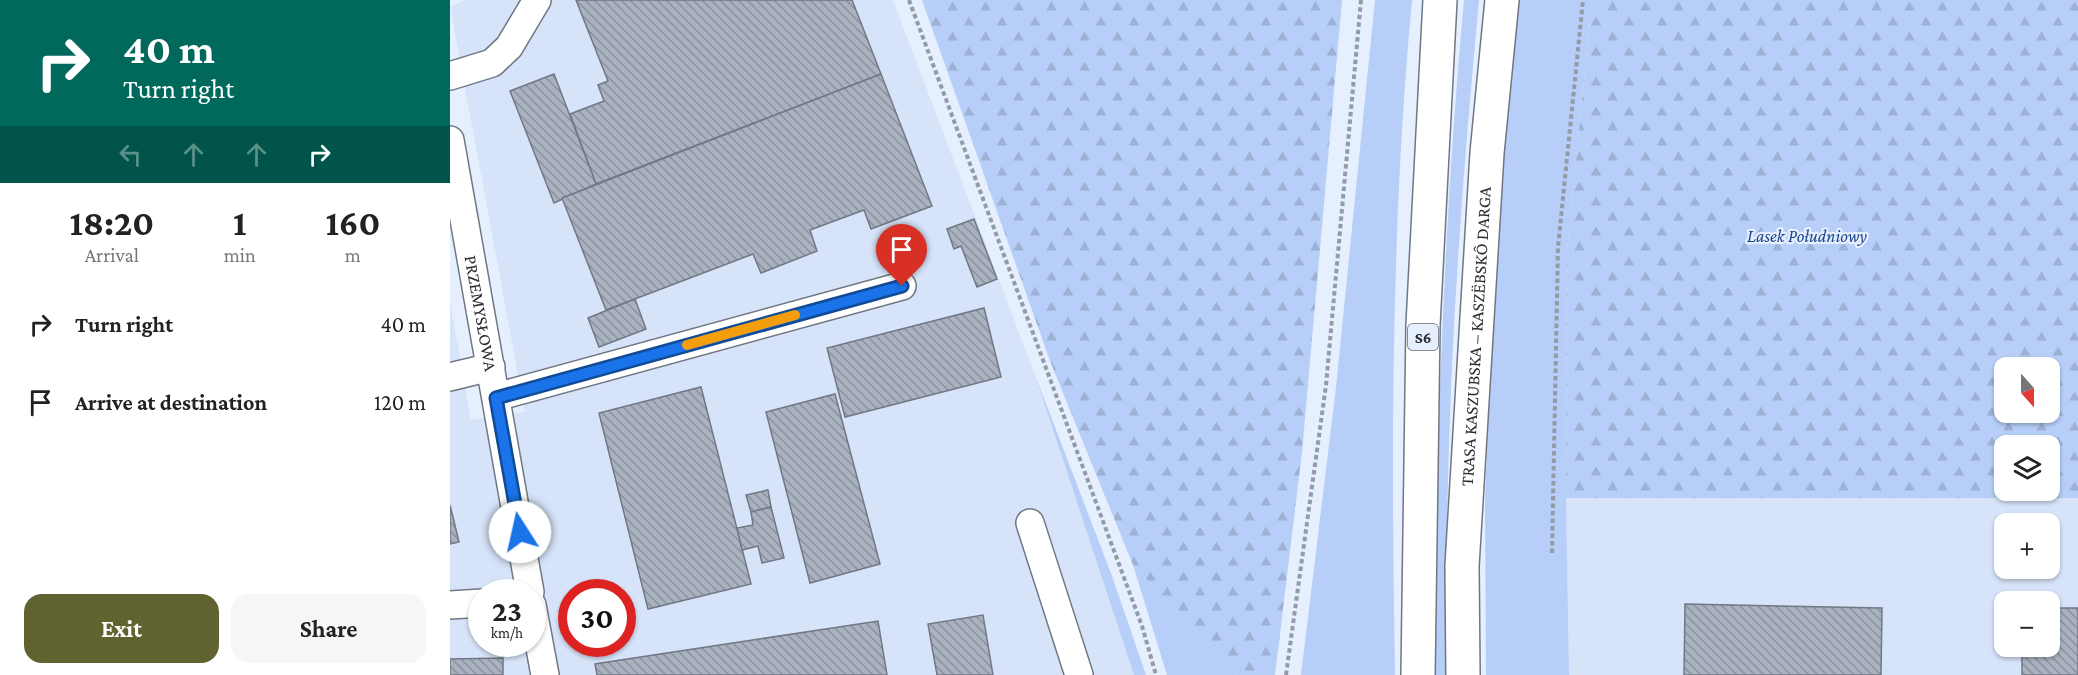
<!DOCTYPE html>
<meta charset="utf-8">
<style>
body{margin:0;font-family:"Crimson Pro",serif;background:#f6f6f6;color:#222;height:100vh;display:flex;flex-direction:column;font-size:22px;white-space:nowrap}
*{box-sizing:border-box;margin:0}
p{font-size:20px;color:#767676}
.icon{flex:none;width:33px;height:33px;fill:none;stroke:currentColor;stroke-width:2;stroke-linecap:round;stroke-linejoin:round}
.map{position:relative;flex:1;overflow:hidden}
.sheet{display:flex;flex-direction:column;background:#fff;width:450px}
.sheet>*{flex:none}
.banner{background:#00695c;color:#fff;overflow:hidden}
.needle{width:39px;rotate:159deg}
.fabs{position:absolute;left:1544px;top:357px;display:grid;gap:12px}
.fabs a{display:grid;place-items:center;width:66px;height:66px;border-radius:12px;background:#fff;box-shadow:0 2px 4px #0004;font-size:30px}
.speed{position:absolute;left:18px;top:579px;display:flex;gap:12px;font-size:30px;font-weight:700;text-align:center}
.speed>*{display:grid;place-content:center;width:78px;height:78px;border-radius:50%;background:#fff;box-shadow:0 2px 4px #0004;line-height:1}
.speed small{font-size:15px;font-weight:400}
.speed .limit{border:9px solid #d22;background:#fff;color:#111}
.pin{position:absolute;display:grid;place-items:center;width:51px;height:51px;color:#fff;margin:-62px -26px;border-radius:50% 50% 50% 0;rotate:-45deg;box-shadow:0 0 6px #0007}
.pin .icon{rotate:45deg}
.me{position:absolute;width:66px;margin:-33px;rotate:350deg;stroke-linejoin:round;filter:drop-shadow(0 0 4px #0008)}
.turn{display:flex;align-items:center;gap:21px;height:126px;padding:0 24px;font-size:27px}
.turn .icon{width:78px;height:78px;stroke-width:2.5}
.turn b{display:block;font-size:42px;line-height:51px}
.lanes{display:flex;align-items:center;height:57px;padding:0 24px;background:#0003;justify-content:center;gap:30px;direction:ltr}
.lanes .off{opacity:.35}
.eta{display:flex;justify-content:space-evenly;align-items:center;height:102px;text-align:center}
.eta b{font-size:36px;font-weight:700;line-height:42px}
.action{display:flex;gap:12px;margin-top:auto;padding:12px 24px}
.action a{flex:1;height:69px;border-radius:18px;background:#60622f;color:#fff;font-size:24px;font-weight:700;line-height:69px;text-align:center}
.action a+a{background:#f6f6f6;color:#222}
ul{padding:0;list-style:none}
li{display:flex;align-items:center;gap:18px;height:78px;padding:0 24px}
li div{flex:1}
li b{display:block;font-size:22px}
li em{font-style:normal}
main{display:flex;flex:1;min-height:0}
.map>svg:first-child{display:block}
.built{fill:#d6e3f8;fill-rule:evenodd}
.green{fill:#b6cef8}
.forest{fill:url(#forest-firs);fill-rule:evenodd}
.building{fill:url(#building-back-hatch);stroke:#707885;stroke-width:1.5}
.lines{fill:none;stroke-linecap:round;stroke-linejoin:round}
.minor-casing{stroke:#6f7783;stroke-width:30}
.highway-casing{stroke:#6f7783;stroke-width:36}
.path{stroke:#949ba6;stroke-width:4;stroke-dasharray:4.5 3;stroke-linecap:butt}
.minor{stroke:#fff;stroke-width:27}
.highway{stroke:#fff;stroke-width:33}
.route-casing{stroke:#114b97;stroke-width:15}
.route{stroke:#1a73e8;stroke-width:10}
.slow{stroke:#f59e0b;stroke-width:10}
.labels{text-anchor:middle;dominant-baseline:central;stroke-width:4.5;stroke-linejoin:round;paint-order:stroke}
.shield{fill:#e6effe;stroke:#636971;stroke-width:1.5}
.shield-label{font-size:16px;font-weight:bold;fill:#2b2f34}
.park-label{font-size:18px;font-style:italic;fill:#1c458e;stroke:#e6effe}
.street-label{font-size:18px;fill:#2b2f34;stroke:#e6effe}
</style>
<main>
<section class="sheet">
<div class="banner">
<div class="turn"><svg class="icon" aria-label="right" viewBox="0 0 24 24"><path d="M7 20v-9h11M14 6l5 5-5 5"/></svg><div><b>40 m</b>Turn right</div></div>
<div class="lanes"><svg class="icon off" aria-label="left" viewBox="0 0 24 24"><path d="M17 20v-9H6M10 6l-5 5 5 5"/></svg><svg class="icon off" aria-label="ahead" viewBox="0 0 24 24"><path d="M12 20V5M6 11l6-6 6 6"/></svg><svg class="icon off" aria-label="ahead" viewBox="0 0 24 24"><path d="M12 20V5M6 11l6-6 6 6"/></svg><svg class="icon" aria-label="right" viewBox="0 0 24 24"><path d="M7 20v-9h11M14 6l5 5-5 5"/></svg></div>
</div>
<div class="eta">
<div><b>18:20</b><p>Arrival</p></div>
<div><b>1</b><p>min</p></div>
<div><b>160</b><p>m</p></div>
</div>
<ul>
<li><svg class="icon" aria-label="right" viewBox="0 0 24 24"><path d="M7 20v-9h11M14 6l5 5-5 5"/></svg><div><b>Turn right</b></div><em>40 m</em></li>
<li><svg class="icon" aria-label="arrive" viewBox="0 0 24 24"><path d="M6 21V4h12l-3 4 3 4H6"/></svg><div><b>Arrive at destination</b></div><em>120 m</em></li>
</ul>
<div class="action"><a>Exit</a><a>Share</a></div>
</section>
<div class="map">
<svg width="1628" height="675" viewBox="0 0 1628 675">
<defs>
<pattern id="forest-firs" width="22" height="20" patternUnits="userSpaceOnUse" patternTransform="scale(1.5)"><rect width="22" height="20" fill="#b6cef8"/><path d="M5 1l3.5 6h-7zM16 11l3.5 6h-7z" fill="#9db1d5"/></pattern>
<pattern id="building-back-hatch" width="6" height="6" patternUnits="userSpaceOnUse" patternTransform="scale(1.5)"><rect width="6" height="6" fill="#aab2c0"/><path d="M-1 5l2 2M0 0l6 6M5-1l2 2" fill="none" stroke="#8b919d"/></pattern>
</defs>
<rect width="100%" height="100%" fill="#e6effe"/>
<g class="built">
<path d="M15 0H443L585 375 684 675H0V303L21 420 75 412 0 7ZM32 592H82V644H32ZM122 592H172V644H122Z"/>
<path d="M1116 498H1628V675H1119ZM1554 524H1599V568H1554ZM1554 602H1599V646H1554Z"/>
</g>
<g class="green">
<path d="M925 0H962C941 225 941 450 945 675H851L886 387Z"/>
<path d="M1014 0H1029C1008 224 992 450 998 675H982C987 450 993 225 1014 0Z"/>
<path d="M1064 0H1142L1117 250 1116 498 1119 675H1036L1035 501 1047 198Z"/>
<path d="M585 375 662 576 696 675H684Z"/>
<path d="M683 565 788 675H717Z"/>
</g>
<g class="forest">
<path d="M472 0H892L852 452 825 675H788L683 565 600 361Z"/>
<path d="M1142 0H1628V498H1116L1117 250ZM1554 368H1599V412H1554ZM1554 446H1599V490H1554Z"/>
</g>
<g class="building">
<path d="M126 0H402L431 74 146 184 120 114 154 101 148 85 158 81Z"/>
<path d="M104 74 146 184 104 203 60 91Z"/>
<path d="M431 74 482 206 421 229 414 210 360 230 367 251 311 273 303 254 156 310 112 198Z"/>
<path d="M524 219 547 279 527 287 511 246 504 249 497 229Z"/>
<path d="M185 299 196 329 149 347 138 318Z"/>
<path d="M534 308 551 377 395 417 377 348Z"/>
<path d="M251 387 301 584 198 609 149 413Z"/>
<path d="M385 394 430 564 360 583 316 412Z"/>
<path d="M318 490 321 507 301 512 296 495Z"/>
<path d="M0 505 9 542 0 544Z"/>
<path d="M321 507 334 558 312 563 308 546 292 550 287 528 303 525 301 512Z"/>
<path d="M1235 604 1432 608 1431 675H1234Z"/>
<path d="M1599 608H1628V675H1572V646H1599Z"/>
<path d="M533 615 543 675H487L478 624Z"/>
<path d="M428 621 437 675H147L145 664Z"/>
<path d="M53 658V675H0V659Z"/>
</g>
<g class="lines">
<defs>
<g id="minor">
<path d="M0 76 42 63 59 47 87 0"/>
<path id="s1" d="M0 140 80 592"/>
<path d="M0 377 41 367"/>
<path d="M46 397 452 286"/>
<path d="M580 523 629 675"/>
<path d="M0 605 32 603"/>
<path d="M82 605 95 675"/>
</g>
<g id="highway">
<path d="M968 675 973 325 990 0"/>
<path id="s2" d="M1013 675 1012 566 1037 153 1052 0"/>
</g>
</defs>
<use href="#minor" class="minor-casing"/>
<use href="#highway" class="highway-casing"/>
<g class="path">
<path d="M459 0 692 626 706 675"/>
<path d="M1102 553 1108 247 1133 0"/>
<path d="M836 675 876 385 911 0"/>
</g>
<use href="#minor" class="minor"/>
<use href="#highway" class="highway"/>
</g>
<g class="lines">
<defs>
<path id="route" d="M70 532 46 398 452 286"/>
</defs>
<use href="#route" class="route-casing"/>
<use href="#route" class="route"/>
<path class="slow" d="M237 345 345 315"/>
</g>
<g class="labels">
<rect class="shield" x="958" y="324" width="30" height="26" rx="4.5"/>
<g class="shield-label">
<text x="973" y="337">S6</text>
</g>
<g class="park-label">
<text x="1357" y="236">Lasek Południowy</text>
</g>
<g class="street-label">
<text stroke="none"><textPath href="#s1" startOffset="176">PRZEMYSŁOWA</textPath></text>
<text stroke="none"><textPath href="#s2" startOffset="339">TRASA KASZUBSKA – KASZËBSKÔ DARGA</textPath></text>
</g>
</g>
</svg>
<div class="fabs">
<a><svg class="needle" viewBox="-14 -14 28 28"><path d="M0-13l5 13h-10z" fill="#e53935"/><path d="M0 13l5-13h-10z" fill="#767676"/></svg></a>
<a><svg class="icon" aria-label="layers" viewBox="0 0 24 24"><path d="M12 4l9 5-9 5-9-5zM3 14l9 5 9-5"/></svg></a>
<a>+</a>
<a>−</a>
</div>
<div class="speed"><div>23<small>km/h</small></div><div class="limit">30</div></div>
<div class="pin" style="left:452px;top:286px;background:#d93025"><svg class="icon" aria-label="arrive" viewBox="0 0 24 24"><path d="M6 21V4h12l-3 4 3 4H6"/></svg></div>
<svg class="me" style="left:70px;top:532px" viewBox="-20 -20 40 40"><circle r="19" fill="#fff"/><path d="M0-13L10 11 0 6-10 11z" fill="#1a73e8"/></svg>
</div>
</main>
